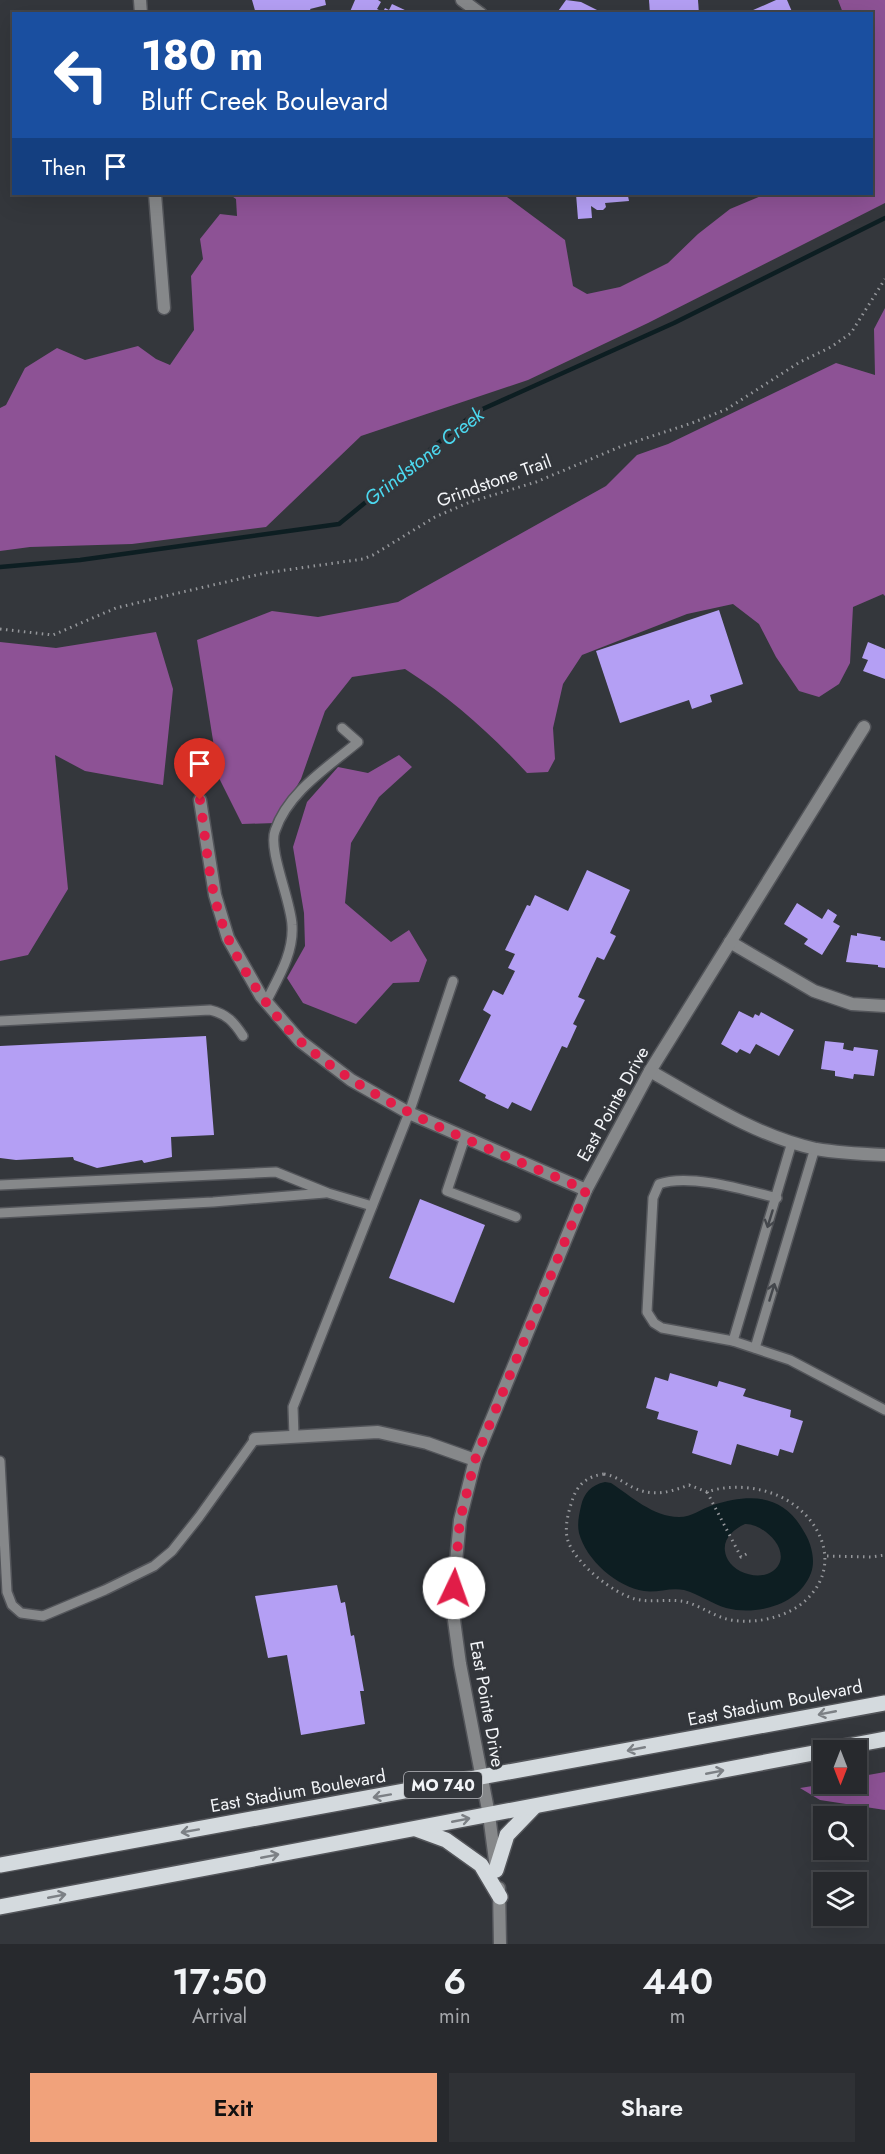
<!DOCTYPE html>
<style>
body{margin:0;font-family:Jost,sans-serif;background:#2f3135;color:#f1f3f6;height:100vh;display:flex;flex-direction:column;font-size:22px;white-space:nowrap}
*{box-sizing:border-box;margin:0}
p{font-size:20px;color:#a4a6aa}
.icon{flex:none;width:33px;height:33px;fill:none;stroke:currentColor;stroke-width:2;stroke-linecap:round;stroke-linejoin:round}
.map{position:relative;height:1944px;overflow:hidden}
.panel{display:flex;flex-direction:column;background:#27292d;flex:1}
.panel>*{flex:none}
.guide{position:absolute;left:12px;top:12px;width:861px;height:183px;border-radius:0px;box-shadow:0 6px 24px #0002,0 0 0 2px #434549;background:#1a4fa0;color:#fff;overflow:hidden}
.needle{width:39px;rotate:180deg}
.buttons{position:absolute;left:813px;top:1740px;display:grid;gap:12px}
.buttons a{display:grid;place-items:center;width:54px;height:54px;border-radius:0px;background:#27292d;box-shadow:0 6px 24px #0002,0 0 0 2px #434549;font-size:30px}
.pin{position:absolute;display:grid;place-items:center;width:51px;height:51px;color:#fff;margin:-62px -26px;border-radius:50% 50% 50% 0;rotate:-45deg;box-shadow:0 0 6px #0007}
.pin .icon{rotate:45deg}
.me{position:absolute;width:66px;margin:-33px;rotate:3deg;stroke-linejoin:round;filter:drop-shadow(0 0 4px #0008)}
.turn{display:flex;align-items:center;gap:21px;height:126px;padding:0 30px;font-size:27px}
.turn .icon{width:78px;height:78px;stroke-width:2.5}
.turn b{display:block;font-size:42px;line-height:51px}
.then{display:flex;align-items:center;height:57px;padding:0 30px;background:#0003;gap:12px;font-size:22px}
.eta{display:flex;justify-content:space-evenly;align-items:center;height:102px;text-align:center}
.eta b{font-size:36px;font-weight:600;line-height:42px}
.button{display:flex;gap:12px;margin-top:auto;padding:12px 30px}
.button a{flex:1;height:69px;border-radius:0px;background:#f1a27b;color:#111;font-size:24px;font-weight:600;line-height:69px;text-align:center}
.button a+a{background:#2f3135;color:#f1f3f6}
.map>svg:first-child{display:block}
.forest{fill:#8d5295}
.water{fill:#0d1e22;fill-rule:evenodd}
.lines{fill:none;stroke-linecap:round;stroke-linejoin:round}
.stream{stroke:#0d1e22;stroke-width:4.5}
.building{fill:#b49ff4}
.lane-casing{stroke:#53555a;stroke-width:12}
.street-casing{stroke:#53555a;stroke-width:15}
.primary-casing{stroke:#53555a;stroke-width:18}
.path{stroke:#95979b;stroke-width:3;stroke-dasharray:1.5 4.5;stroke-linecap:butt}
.lane{stroke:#86888a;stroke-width:9}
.street{stroke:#86888a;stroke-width:12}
.primary{stroke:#d4dade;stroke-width:15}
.oneway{stroke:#44474c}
.oneway2{stroke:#7c8085}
.route{stroke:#e11d48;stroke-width:10;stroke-dasharray:0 18}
.labels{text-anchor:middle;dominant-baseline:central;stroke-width:6;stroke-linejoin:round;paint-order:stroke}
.shield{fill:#34373c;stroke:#babcc0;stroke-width:1.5}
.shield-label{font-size:16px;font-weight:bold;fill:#f3f5f8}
.street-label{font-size:18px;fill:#f3f5f8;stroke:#34373c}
.water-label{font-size:20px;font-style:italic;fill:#4cd8ef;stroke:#34373c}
</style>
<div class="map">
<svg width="885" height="1944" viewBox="0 0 885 1944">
<rect width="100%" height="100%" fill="#34373c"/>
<g class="forest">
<path d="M838 0H885V203L648 323 528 380 361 436 266 527 132 544 30 547 0 551V408L6 405 25 368 57 348 85 360 138 346 156 359 170 365 194 330 191 276 203 259 200 239 220 214 237 216 236 199 229 194H506L507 197 565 240 573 286 587 294 620 287 668 263 698 234 730 209 766 194H872V14L843 13Z"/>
<path d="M885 308V596L883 594 853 607 850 663 839 684 819 697 799 691 776 657 759 624 733 604 687 614 582 655 563 684 553 728 555 759 548 772 527 773C489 732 452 699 405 669L352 677 325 711 301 779 275 823 242 824 219 778 197 640 272 611 318 617 398 602 606 486 637 455 668 444 836 363 875 375 874 329Z"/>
<path d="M156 632 173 689 163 785 85 771 55 755 68 889 28 955 0 961V642L56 648Z"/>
<path d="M399 755 412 767 379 797 351 843 345 903 391 942 409 930 427 960 419 982 393 983 356 1024 303 1003 287 978 305 946 304 913 293 847 307 802 338 767 368 773Z"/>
<path d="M885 1772V1810L820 1800 800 1788 825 1784H856L857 1777Z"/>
</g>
<path class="water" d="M605 1482 611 1483C631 1496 653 1517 679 1517 692 1517 701 1509 713 1505 749 1494 782 1493 803 1530 811 1542 816 1560 811 1573 799 1605 757 1616 726 1608 712 1604 699 1594 684 1590 671 1587 657 1593 644 1591 617 1587 586 1560 579 1533 577 1524 579 1515 581 1506 584 1493 591 1485 605 1482ZM745 1524C761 1523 788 1546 779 1564 769 1583 737 1576 728 1560 719 1543 730 1531 745 1524Z"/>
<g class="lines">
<path class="stream" d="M0 567 80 560 339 524 476 412 674 323 885 218"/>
</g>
<g class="building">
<path d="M252 0H325L326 5 310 9 311 11 302 14 298 12 256 14Z"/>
<path d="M355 0H378L381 2 377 9 383 12 385 8 389 10 392 4 407 11 405 14H349Z"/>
<path d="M566 0 581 2 605 14H556Z"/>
<path d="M649 0H698L699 14H650Z"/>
<path d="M776 0H787L793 14H744Z"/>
<path d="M576 194H633V195L628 196 629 201 605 203 606 207 603 210H597L591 206 592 218 578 219Z"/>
<path d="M719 610 743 684 710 695 712 702 692 709 689 700 620 723 596 651Z"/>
<path d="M868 642 885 649V679L863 671 868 660 862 658Z"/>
<path d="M587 870 630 890 610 933 616 936 604 960 597 957 578 997 585 1000 573 1024 577 1026 567 1048 562 1046 531 1111 512 1102 508 1109 485 1098 486 1095 459 1081 491 1015 483 1010 493 990 503 995 515 971 508 968 515 954 505 950 527 905 530 906 535 895 568 911Z"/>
<path d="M797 903 822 919 828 909 837 915 833 922 840 926 822 955 804 944 808 939 784 924Z"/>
<path d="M857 933 881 937 880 940 885 941V968L878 967V965L846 962 851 935 857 936Z"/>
<path d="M739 1011 753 1018 755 1014 759 1016 761 1012 794 1030 779 1056 756 1044 750 1054 740 1049 737 1053 721 1044Z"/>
<path d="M206 1036 214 1135 171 1137 172 1157 144 1163 142 1160 97 1168 74 1160 73 1157 16 1160 0 1158V1046Z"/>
<path d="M825 1041 844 1043 843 1049 853 1051 854 1047 878 1050 874 1076 854 1074 853 1079 835 1076V1071L821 1069Z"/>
<path d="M420 1199 485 1225 454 1303 389 1278Z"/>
<path d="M670 1373 717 1387 719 1381 746 1389 743 1396 791 1410 790 1417 803 1421 793 1453 780 1449 778 1456 737 1444 731 1465 692 1453 698 1431 657 1419 659 1412 646 1408 655 1377 668 1381Z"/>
<path d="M337 1585 341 1603 345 1602 351 1636 354 1635 364 1691H360L365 1724 301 1735 287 1655 268 1658 255 1596Z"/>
</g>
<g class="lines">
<defs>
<g id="lane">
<path d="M266 1002C278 978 294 953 292 925 291 901 268 850 275 831 288 792 328 767 358 742L342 728"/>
<path d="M0 1021 210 1010C227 1014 234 1022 243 1036"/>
<path d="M465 1137 447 1191 516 1217"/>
<path d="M0 1185 276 1172 328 1193 372 1206"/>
<path d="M777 1198C745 1190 689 1173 659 1184L653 1198 647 1312 654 1323 662 1328 733 1341 790 1360 885 1410"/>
<path d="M0 1213 213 1202 325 1193"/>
<path d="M733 1341 792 1142"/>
<path d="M755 1348 815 1148"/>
<path d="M294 1436 293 1407 409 1113 453 981"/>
<path d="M0 1461 7 1592 12 1605 21 1613 43 1616 105 1590 154 1566 172 1551 199 1517 255 1439"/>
</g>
<g id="street">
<path d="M140 0 141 14"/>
<path d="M462 0 481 14"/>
<path d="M155 194 164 308"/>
<path d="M200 800 215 895 228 938 261 996 300 1041 351 1080 409 1113 586 1190"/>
<path d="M730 942 814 991 852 1004 885 1006"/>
<path d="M650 1071C703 1101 756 1136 816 1149 839 1153 862 1154 885 1155"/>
<path d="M255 1439 378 1432 427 1443 475 1460"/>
<path d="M496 1868 489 1815 460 1664 454 1620 455 1572 460 1520 475 1460 586 1190 650 1071 864 727"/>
<path d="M499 1888 500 1944"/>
</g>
<g id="primary">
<path d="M827 1750 885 1739"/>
<path d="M416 1829 446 1840 481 1865 500 1897"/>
<path d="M0 1865 885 1703"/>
<path d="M496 1870 507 1835 534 1807"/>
<path d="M0 1907 824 1751"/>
</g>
</defs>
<use href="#lane" class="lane-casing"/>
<use href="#street" class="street-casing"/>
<use href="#primary" class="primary-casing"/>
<g class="path">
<path d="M0 629 53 635 116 608 174 594 265 573 363 559 373 555 435 517 470 502 536 482 622 446 692 423 727 409 800 362 831 347 851 333 885 279"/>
<path d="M604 1474C616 1476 624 1483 634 1488 654 1497 670 1492 689 1485L707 1492C732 1483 767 1487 790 1502 824 1524 839 1567 808 1598 788 1619 749 1626 723 1618 709 1613 695 1603 681 1601 665 1599 651 1603 635 1599 613 1593 576 1564 568 1541 564 1529 568 1513 572 1501 577 1484 588 1476 604 1474Z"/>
<path d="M707 1492 741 1557 750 1552"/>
<path d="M827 1556 871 1557 885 1555"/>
</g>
<use href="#lane" class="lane"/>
<use href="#street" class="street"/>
<use href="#primary" class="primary"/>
</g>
<defs><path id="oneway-shaft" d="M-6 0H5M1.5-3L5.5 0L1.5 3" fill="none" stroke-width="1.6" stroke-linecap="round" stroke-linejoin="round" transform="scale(1.5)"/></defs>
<g class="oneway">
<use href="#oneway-shaft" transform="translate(770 1219) rotate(107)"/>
<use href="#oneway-shaft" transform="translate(772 1292) rotate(-73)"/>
</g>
<g class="oneway2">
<use href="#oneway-shaft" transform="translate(827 1713) rotate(169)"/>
<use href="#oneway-shaft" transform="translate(636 1749) rotate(169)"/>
<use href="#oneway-shaft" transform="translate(715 1772) rotate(-11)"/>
<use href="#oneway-shaft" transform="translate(382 1796) rotate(170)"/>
<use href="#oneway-shaft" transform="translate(461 1820) rotate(-11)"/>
<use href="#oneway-shaft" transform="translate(190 1831) rotate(170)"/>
<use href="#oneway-shaft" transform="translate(270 1856) rotate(-11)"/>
<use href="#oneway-shaft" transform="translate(57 1896) rotate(-11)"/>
</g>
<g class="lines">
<path class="route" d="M200 800C207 846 209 896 228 938 243 972 273 1017 301 1042 379 1110 492 1149 586 1190L475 1460 460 1520 454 1588"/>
</g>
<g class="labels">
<rect class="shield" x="404" y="1772" width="78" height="26" rx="4.5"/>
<g class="shield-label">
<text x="443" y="1785">MO 740</text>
</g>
<g class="street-label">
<text transform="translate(494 481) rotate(-20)">Grindstone Trail</text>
<text transform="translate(613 1104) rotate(-61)">East Pointe Drive</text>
<text transform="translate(775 1703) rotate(-11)">East Stadium Boulevard</text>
<text transform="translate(487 1704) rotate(80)">East Pointe Drive</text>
<text transform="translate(298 1791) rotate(-10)">East Stadium Boulevard</text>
</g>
<g class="water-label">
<text transform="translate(424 457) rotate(-38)">Grindstone Creek</text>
</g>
</g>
</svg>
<div class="buttons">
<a><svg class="needle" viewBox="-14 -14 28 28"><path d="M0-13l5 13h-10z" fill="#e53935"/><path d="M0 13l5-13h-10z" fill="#a4a6aa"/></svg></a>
<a><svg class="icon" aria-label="search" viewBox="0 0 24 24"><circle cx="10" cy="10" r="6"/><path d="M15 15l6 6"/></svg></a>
<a><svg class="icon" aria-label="layers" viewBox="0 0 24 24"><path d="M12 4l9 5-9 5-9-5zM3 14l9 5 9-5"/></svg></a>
</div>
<div class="pin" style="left:200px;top:800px;background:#d93025"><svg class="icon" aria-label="arrive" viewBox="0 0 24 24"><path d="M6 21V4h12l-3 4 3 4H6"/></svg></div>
<svg class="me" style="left:454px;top:1588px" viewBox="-20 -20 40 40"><circle r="19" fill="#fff"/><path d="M0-13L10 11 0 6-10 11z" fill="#e11d48"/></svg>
<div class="guide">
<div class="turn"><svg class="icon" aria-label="left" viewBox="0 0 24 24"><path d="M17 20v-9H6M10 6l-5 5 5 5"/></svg><div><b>180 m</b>Bluff Creek Boulevard</div></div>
<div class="then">Then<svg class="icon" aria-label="arrive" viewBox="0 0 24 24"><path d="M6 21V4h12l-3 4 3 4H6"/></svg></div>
</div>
</div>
<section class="panel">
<div class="eta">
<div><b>17:50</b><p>Arrival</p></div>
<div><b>6</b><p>min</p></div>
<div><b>440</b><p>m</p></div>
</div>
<div class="button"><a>Exit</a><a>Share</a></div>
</section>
